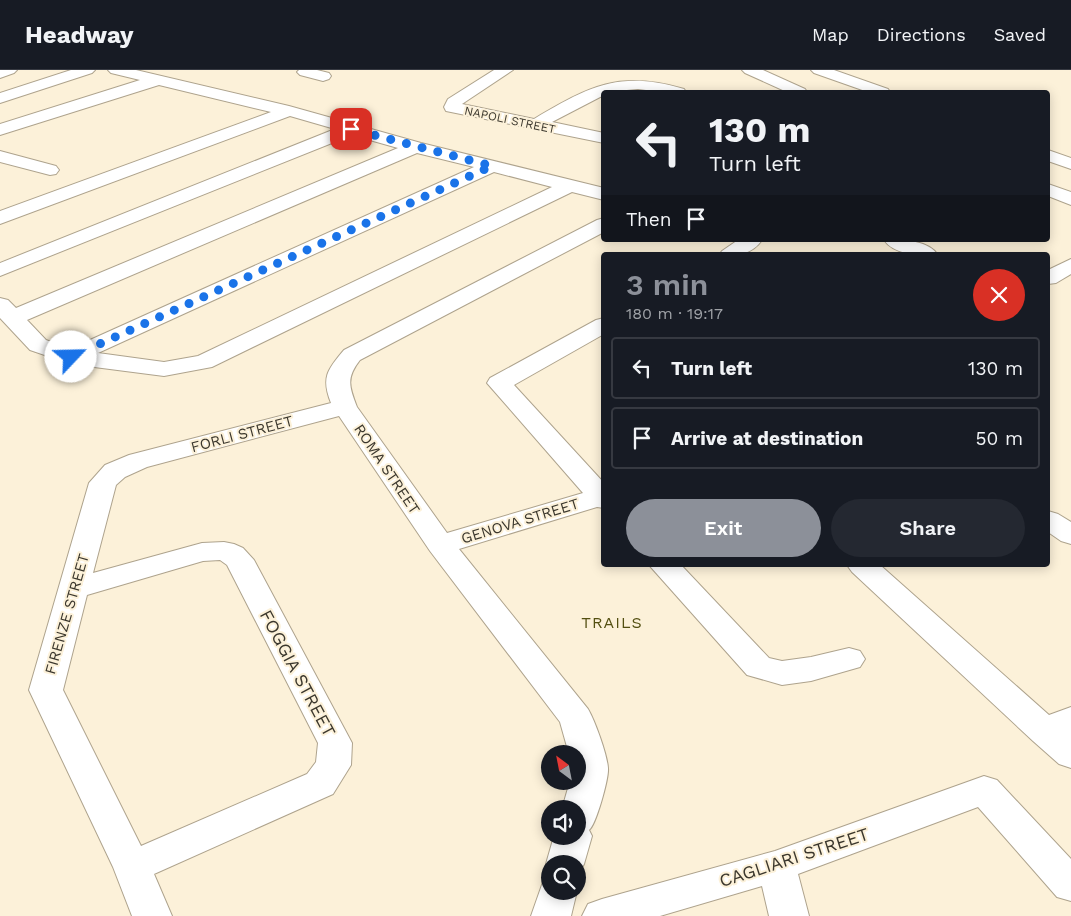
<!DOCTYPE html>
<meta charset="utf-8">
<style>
body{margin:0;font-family:"Work Sans",sans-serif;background:#242831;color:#f1f3f6;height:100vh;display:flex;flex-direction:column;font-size:19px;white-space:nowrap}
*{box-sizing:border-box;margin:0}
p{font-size:16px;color:#9ea1a6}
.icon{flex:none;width:28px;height:28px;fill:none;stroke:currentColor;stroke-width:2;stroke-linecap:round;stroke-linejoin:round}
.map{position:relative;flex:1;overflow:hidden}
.panel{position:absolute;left:601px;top:182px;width:449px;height:315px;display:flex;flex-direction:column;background:#171b24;border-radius:5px;box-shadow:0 2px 12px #0003}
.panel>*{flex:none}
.top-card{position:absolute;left:601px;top:20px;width:449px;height:152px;border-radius:5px;box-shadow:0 2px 12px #0003;background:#171b24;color:#f1f3f6;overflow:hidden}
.needle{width:32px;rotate:328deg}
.buttons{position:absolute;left:541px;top:675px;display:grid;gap:10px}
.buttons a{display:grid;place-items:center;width:45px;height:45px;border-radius:50%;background:#171b24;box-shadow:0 2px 12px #0003;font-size:25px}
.pin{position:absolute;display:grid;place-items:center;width:42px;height:42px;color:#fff;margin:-21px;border-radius:10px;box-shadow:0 2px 8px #0006}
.me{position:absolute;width:55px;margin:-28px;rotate:66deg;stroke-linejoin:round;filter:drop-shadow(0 0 4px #0008)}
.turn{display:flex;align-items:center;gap:18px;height:105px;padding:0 25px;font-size:22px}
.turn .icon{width:65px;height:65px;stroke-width:2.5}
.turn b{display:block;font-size:35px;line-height:42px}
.then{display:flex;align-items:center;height:48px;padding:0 25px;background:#0003;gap:10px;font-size:19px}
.round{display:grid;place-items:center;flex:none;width:52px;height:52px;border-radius:26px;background:#242831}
.head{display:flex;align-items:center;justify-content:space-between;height:85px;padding:0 25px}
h1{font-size:30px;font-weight:600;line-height:38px;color:#8c9099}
.cta{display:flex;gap:10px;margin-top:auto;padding:10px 25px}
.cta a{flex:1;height:58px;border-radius:30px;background:#8c9099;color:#fff;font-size:20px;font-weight:600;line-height:58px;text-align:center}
.cta a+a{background:#242831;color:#f1f3f6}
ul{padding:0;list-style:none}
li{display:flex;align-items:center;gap:15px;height:62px;margin:0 10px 8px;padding:0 15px;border:2px solid #363941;border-radius:5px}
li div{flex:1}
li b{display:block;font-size:19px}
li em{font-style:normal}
header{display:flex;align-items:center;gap:30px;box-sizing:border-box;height:70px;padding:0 25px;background:#171b24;border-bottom:1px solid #363941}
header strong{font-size:24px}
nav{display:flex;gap:28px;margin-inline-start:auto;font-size:18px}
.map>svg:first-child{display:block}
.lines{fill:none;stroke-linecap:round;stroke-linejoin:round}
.minor-casing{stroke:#aea38d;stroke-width:2}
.minor{fill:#fff;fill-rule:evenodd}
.route{stroke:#1a73e8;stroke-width:9;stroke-dasharray:0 16.2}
.labels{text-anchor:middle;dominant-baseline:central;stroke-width:4;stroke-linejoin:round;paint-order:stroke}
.far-street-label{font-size:12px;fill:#3b372d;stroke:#fcf1d9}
.street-label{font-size:15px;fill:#3b372d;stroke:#fcf1d9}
.neighbourhood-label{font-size:16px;letter-spacing:1px;fill:#534f11;stroke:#fcf1d9}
.near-street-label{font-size:18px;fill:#3b372d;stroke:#fcf1d9}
</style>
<header>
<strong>Headway</strong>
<nav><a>Map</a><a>Directions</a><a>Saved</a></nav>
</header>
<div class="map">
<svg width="1071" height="846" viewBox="0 0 1071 846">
<rect width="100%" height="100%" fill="#fcf1d9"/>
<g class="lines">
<defs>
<g id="minor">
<path d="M0 0H17L14 3 0 8Z"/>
<path d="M71 0H95L92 3 0 33V23Z"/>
<path d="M108 0H136L289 36 421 73 604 118V130L572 122 212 297 164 306 71 294 30 280 0 248V228L8 230 16 238 398 78 352 65 0 206V193L335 59 290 46 0 154V141L271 42 159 15 0 65V54L140 10 111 3ZM417 83 474 97 70 279 46 270 27 250ZM494 102 552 117 198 286 164 292 98 283Z"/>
<path d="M299 0H317L329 3 331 6 329 9 323 11 300 5 297 2Z"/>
<path d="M494 0H513L462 34 534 49C590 16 619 0 684 19L686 22H662L638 19 604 22V25L552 52 604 63V73L446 41 444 37 448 29Z"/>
<path d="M742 0H763L805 19 807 22H787L745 3Z"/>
<path d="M811 0H834L888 19 890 22H868L814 3Z"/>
<path d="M1048 80 1071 88V99L1048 91Z"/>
<path d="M0 81 56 96 59 100 56 104 50 105 0 92Z"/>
<path d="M1048 114 1071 122V135L1048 126Z"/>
<path d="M604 148V162L360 290C346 308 349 316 357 337L447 463 583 423 487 313 490 308 596 250 604 248V264L514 315 604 413V438L597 437 459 479 588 639C595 651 607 684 608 698 609 708 596 755 589 760L592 766 584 794 578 805V794H550V802L546 794 554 766H578V739H562L570 711H578V684H569L560 652 430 481 339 346 147 397 125 407 116 415 93 503 202 473 224 472 234 474 243 478 254 490 352 673 351 695 333 724 154 804 172 846H132L113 797 29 620 89 413 105 395 129 385 331 333C321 308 327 300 344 280L597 150ZM220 490 227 495 318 673 316 692 307 704 141 776 63 620 87 525 203 491Z"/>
<path d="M738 170H762C751 186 736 185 719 185L722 181Z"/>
<path d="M884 170C901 170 927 169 938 185 921 185 895 186 884 170Z"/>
<path d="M1071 189V204L1056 213 1048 214V200Z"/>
<path d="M1048 441 1058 444 1071 452V474L1061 471 1048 462Z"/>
<path d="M649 495H681L769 588 782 591 811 587 849 578 860 581 865 589 860 597 811 611 782 615 747 605Z"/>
<path d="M847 495H880L1049 645 1071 637V698L1059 694 1033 671 852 502Z"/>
<path d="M984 706 997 710 1071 789V831L1057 827 978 737 798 804 809 846H769L762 816 660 846H582L588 834 602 829 775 781Z"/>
<path d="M550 807V821H577L571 846H531L544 809Z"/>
</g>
</defs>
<use href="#minor" class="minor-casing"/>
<use href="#minor" class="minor"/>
</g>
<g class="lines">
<path class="route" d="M71 287 492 96 351 59"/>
</g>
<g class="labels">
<g class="far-street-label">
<text transform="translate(510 50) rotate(12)">NAPOLI STREET</text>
</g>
<g class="street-label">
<text transform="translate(242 364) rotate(-15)">FORLI STREET</text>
<text transform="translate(387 399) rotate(56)">ROMA STREET</text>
<text transform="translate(520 451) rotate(-17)">GENOVA STREET</text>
<text transform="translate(67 544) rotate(-74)">FIRENZE STREET</text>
</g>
<g class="neighbourhood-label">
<text x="612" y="552">TRAILS</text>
</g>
<g class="near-street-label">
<text transform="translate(298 603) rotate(62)">FOGGIA STREET</text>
<text transform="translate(794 787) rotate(-18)">CAGLIARI STREET</text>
</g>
</g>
</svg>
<div class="buttons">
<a><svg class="needle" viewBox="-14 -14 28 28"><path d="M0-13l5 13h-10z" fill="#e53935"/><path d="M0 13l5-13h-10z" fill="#9ea1a6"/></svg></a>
<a><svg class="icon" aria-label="sound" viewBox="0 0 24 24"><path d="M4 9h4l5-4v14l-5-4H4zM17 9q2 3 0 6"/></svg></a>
<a><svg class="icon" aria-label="search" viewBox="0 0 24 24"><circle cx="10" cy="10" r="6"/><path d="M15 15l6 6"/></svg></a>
</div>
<div class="pin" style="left:351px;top:59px;background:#d93025"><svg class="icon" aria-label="arrive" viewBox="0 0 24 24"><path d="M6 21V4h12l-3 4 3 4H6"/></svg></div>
<svg class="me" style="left:71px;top:287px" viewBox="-20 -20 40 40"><circle r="19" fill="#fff"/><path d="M0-13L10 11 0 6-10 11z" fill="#1a73e8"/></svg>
<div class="top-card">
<div class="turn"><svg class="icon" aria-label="left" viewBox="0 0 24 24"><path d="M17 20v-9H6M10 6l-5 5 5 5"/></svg><div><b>130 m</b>Turn left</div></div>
<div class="then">Then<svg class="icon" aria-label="arrive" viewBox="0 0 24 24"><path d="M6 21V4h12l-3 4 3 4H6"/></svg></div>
</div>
<section class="panel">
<div class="head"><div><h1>3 min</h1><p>180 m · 19:17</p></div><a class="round" style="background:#d93025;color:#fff"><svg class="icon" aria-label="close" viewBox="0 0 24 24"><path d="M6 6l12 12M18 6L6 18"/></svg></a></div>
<ul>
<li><svg class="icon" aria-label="left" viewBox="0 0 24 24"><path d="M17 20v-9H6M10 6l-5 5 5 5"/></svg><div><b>Turn left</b></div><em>130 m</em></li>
<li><svg class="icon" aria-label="arrive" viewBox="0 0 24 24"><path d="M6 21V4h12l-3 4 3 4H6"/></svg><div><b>Arrive at destination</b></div><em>50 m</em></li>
</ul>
<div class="cta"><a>Exit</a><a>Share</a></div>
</section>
</div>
